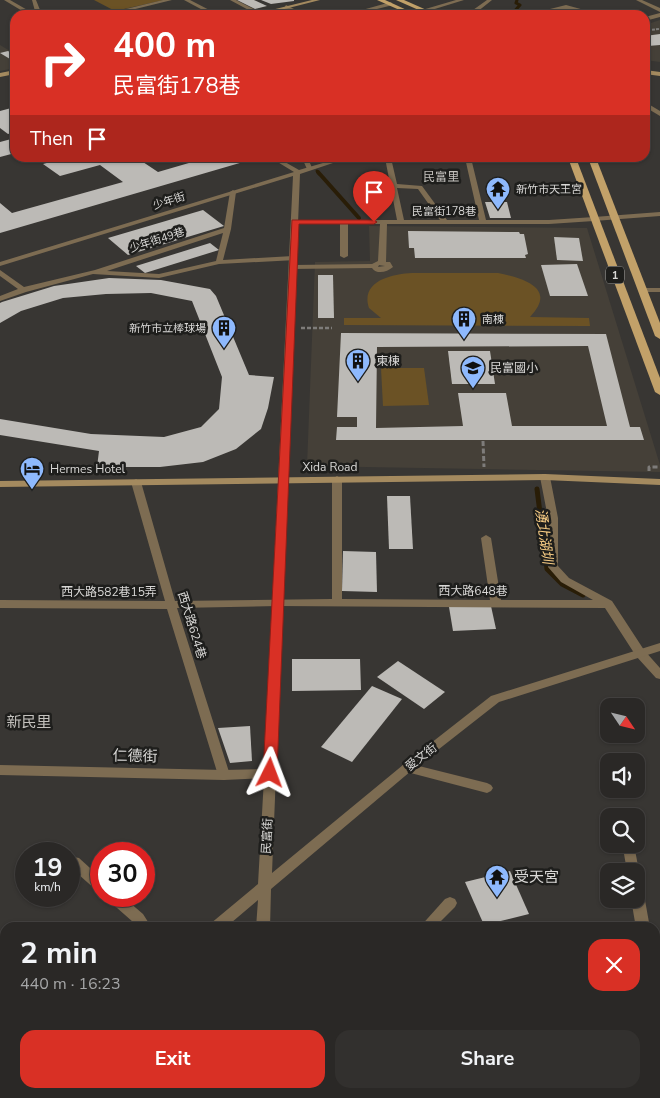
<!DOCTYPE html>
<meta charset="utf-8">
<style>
body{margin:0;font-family:"Nunito Sans","Noto Sans TC",sans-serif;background:#32302e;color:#f1f3f6;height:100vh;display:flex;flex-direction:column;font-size:19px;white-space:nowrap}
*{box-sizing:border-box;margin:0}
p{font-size:16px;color:#a5a6a7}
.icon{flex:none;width:28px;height:28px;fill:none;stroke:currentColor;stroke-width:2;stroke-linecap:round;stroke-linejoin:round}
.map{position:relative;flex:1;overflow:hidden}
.side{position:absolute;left:0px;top:922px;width:660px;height:176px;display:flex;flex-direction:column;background:#2a2826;border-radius:15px 15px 0 0;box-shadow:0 1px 4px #0004,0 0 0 1px #464443}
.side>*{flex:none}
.hud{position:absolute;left:10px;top:10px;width:640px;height:152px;border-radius:15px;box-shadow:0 1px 4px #0004,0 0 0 1px #464443;background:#d93025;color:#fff;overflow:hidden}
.needle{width:32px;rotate:125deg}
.controls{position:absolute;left:600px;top:698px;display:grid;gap:10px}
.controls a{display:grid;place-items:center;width:45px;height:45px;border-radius:10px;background:#2a2826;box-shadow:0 1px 4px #0004,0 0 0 1px #464443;font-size:25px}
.speed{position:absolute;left:15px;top:842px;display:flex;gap:10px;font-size:25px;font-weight:700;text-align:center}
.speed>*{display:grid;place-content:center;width:65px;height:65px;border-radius:50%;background:#2a2826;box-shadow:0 1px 4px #0004,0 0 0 1px #464443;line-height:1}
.speed small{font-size:12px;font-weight:400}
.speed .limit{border:8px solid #d22;background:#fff;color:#111}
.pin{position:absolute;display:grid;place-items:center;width:42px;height:42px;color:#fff;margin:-51px -21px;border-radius:50% 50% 50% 0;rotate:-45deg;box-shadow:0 0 5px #0007}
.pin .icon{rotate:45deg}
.me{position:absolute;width:55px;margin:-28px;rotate:3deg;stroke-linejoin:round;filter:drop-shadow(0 0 4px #0008)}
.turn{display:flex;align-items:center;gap:18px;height:105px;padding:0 20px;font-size:22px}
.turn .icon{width:65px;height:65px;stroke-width:2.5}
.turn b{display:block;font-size:35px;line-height:42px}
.then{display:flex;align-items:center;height:48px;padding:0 20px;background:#0003;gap:10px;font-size:19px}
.round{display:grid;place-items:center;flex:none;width:52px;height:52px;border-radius:15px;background:#32302e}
.summary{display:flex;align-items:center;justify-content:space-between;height:85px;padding:0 20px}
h1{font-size:30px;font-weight:700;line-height:38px}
.button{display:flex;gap:10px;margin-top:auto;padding:10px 20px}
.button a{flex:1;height:58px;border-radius:15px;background:#d93025;color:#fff;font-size:20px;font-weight:700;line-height:58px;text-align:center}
.button a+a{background:#32302e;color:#f1f3f6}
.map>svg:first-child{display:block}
.built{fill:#454038}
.green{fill:#6b5225}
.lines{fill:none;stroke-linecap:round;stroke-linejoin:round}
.stream-far2{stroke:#291d07;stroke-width:3}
.stream-far1{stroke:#291d07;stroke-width:4}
.stream{stroke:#291d07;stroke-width:5}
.building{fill:#bcbab6;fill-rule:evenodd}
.path-far2{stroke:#7e7c7a;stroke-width:2;stroke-dasharray:3 1;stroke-linecap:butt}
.path-far1{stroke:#7e7c7a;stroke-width:2.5;stroke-dasharray:4 2;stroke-linecap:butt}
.path{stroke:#7e7c7a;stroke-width:3;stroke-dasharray:5 2.5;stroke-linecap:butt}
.lane{fill:#7d6c52;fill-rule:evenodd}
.street{fill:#7d6c52;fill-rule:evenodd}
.secondary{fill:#a48a5f;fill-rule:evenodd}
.primary{fill:#c2a169;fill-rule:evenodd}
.route{fill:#d93025;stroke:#8d1f18}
.labels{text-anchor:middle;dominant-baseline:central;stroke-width:5;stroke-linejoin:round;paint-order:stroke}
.far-poi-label{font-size:11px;fill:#d9d8d6;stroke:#1e1e1c;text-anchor:start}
.far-street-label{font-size:11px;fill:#d9d8d6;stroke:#1e1e1c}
.shield{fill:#1e1e1c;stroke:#a1a09e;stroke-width:1}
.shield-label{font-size:11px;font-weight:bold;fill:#d9d8d6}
.far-quarter-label{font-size:12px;fill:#c3c1bd;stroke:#1e1e1c}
.poi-label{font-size:12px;fill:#d9d8d6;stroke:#1e1e1c;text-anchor:start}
.street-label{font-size:12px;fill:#d9d8d6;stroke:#1e1e1c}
.water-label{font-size:14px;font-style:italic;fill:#f7cc84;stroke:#1e1e1c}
.quarter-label{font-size:15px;fill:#c3c1bd;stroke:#1e1e1c}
.near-street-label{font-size:15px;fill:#d9d8d6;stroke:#1e1e1c}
.near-poi-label{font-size:15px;fill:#d9d8d6;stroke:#1e1e1c;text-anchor:start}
</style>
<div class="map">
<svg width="660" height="1098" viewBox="0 0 660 1098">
<rect width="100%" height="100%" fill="#383633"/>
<g class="built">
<path d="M660 20V62L645 60V25Z"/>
<path d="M0 45 15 54V68L0 71Z"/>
<path d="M369 226 587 228 660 465V472L307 466 315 262 370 261Z"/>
</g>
<g class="green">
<path d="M94 0H164L115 11Z"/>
<path d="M412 273H498C523 278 558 288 530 317L589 318 590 326 344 325V318H381L369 308C360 281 392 274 412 273Z"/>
<path d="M381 368H424L429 405 383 406Z"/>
</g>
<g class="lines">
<g class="stream-far2">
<path d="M511 15 520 5 516 3 517 0"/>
<path d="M315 161 318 158"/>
<path d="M317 171 319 174"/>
</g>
<path class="stream-far1" d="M318 172 359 218"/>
<path class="stream" d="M537 489 547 569 562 584 583 595"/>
</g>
<g class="building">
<path d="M237 0H254L267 6 255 9Z"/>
<path d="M261 0H294V1L271 4Z"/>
<path d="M660 34V45L648 46 645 44V36Z"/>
<path d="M8 51 15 55V58L10 59 0 53Z"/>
<path d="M15 107V132L8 134 0 128V111Z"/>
<path d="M15 138V153L0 157V142Z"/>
<path d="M65 158H137L158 172 206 158H246L250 160 0 233V203L12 213 123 182 100 165 60 176 43 164Z"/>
<path d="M485 202H507L511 218H490Z"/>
<path d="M203 210 224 226 128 255 108 238Z"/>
<path d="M408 231 519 232 520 234H524L528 254 525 255 526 258H415L414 248H409Z"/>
<path d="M554 237 579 238 583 261 557 260Z"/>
<path d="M210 243 219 250 145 273 136 266Z"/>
<path d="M577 264 588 296H550L541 265Z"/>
<path d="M318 275H333L334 318H318Z"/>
<path d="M109 278 161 280 210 289 216 296 249 375 274 377 268 408 261 429 236 449 203 462 160 467H97L99 451 0 435V419L91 434 164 437 201 427 219 409 222 377 192 301 151 293 106 294 63 298 21 311 0 323V303L2 302 54 286Z"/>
<path d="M341 333 606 334 630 427H640L644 440H336L337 427H357V417H337ZM588 346 607 426H512L506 393H458L463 426 376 428 377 347Z"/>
<path d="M448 351H490L495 384H452Z"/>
<path d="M387 496H410L413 549H389Z"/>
<path d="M343 551 376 552 377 592 342 591Z"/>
<path d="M491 606 496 629 453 631 449 607Z"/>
<path d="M292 659H360L361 690 292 691Z"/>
<path d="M398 661 445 692 424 709 377 677Z"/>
<path d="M372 686 402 699 352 762 321 747Z"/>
<path d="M250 726 252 761 230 763 218 728Z"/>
<path d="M510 871 529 914 484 925 465 882Z"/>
</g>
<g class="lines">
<path class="path-far2" d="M648 30 660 29"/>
<path class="path-far1" d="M301 328H332"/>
<g class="path">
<path d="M483 441 484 467"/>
<path d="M649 471V467H660"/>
</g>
<g class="lane">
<path d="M32 0H36L42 15H36Z"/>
<path d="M163 0H172L111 15H101Z"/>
<path d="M184 0H190L219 15H212Z"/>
<path d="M230 0H236L263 14 258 15Z"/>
<path d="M456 0H464L425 12 422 10Z"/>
<path d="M487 0H492L477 12 456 15 473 10Z"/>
<path d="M636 0H642L660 8V12Z"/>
<path d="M391 2 393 5 353 15H344Z"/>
<path d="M286 5 304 14 305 15H298L284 8Z"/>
<path d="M566 5 599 14 600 15H591L566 9 545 13 542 11Z"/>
<path d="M660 13V17L645 21V17Z"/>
<path d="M645 102 660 111V116L645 107Z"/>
<path d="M302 158H308L312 168 311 169H307Z"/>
<path d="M385 158H391L397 184 422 186 447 220H479L465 158H471L486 220H549L594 217 597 219 594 221 549 224H387L386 262H390L393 267C387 272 377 275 372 268L290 269 289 267 293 265 372 264 378 261 380 224H348V256L344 258 340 256V224H295L291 222 295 220H397ZM397 188 418 189 440 220H404ZM379 265 385 266 378 267Z"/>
<path d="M233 190 236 192 231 229 223 260 293 256 297 258 296 260 219 264 159 278 93 274 26 292 0 301V296L18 289 0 276V270L24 287 95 270 224 228 230 192ZM223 233 216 261 159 274 107 271Z"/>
<rect x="639" y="288" width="21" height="4"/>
<path d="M545 474 550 477 558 518V566L569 578 612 601 644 650 660 668V679L656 678 636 656 605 608 278 606 177 608 230 775 228 778 224 780 220 778 218 775 167 609 0 608V600L165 601 131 482 136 479 141 482 175 601 332 599V479L337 476 342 479V599L490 600 481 538 486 535 491 538 501 600H593L561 582 548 567V518L540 477Z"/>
<path d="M407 763 487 783 491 785 493 788 491 791 487 793 403 771 401 768 403 765Z"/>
<path d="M630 849 635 850 639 871 636 875V871H627L624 854 625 850Z"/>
<path d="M74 857 79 858 101 878V891L96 890 69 866V858Z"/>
<path d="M636 884 641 885 643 889 650 928H636L631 899H636Z"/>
<path d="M107 896H122L143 914 150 925 149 928H135L136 925 133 922 108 900Z"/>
<path d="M450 897 455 899 457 903 455 907 434 928H419L445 899Z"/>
<path d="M655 989 660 991V1024L655 1022Z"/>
<path d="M351 1094H366L368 1098H352Z"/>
</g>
<g class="street">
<path d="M4 0H10L36 15H29Z"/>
<path d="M271 158H278L299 170 340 158H348L300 174 272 873 403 765 491 696 660 643V651L499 702 411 771 271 889 270 928H256L258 900 225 928H209L210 924 258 884 264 778 224 780 0 775V765L224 770 264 769 293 176 0 266V262L294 172Z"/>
<path d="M660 212V216L594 221 591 219 594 217Z"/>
<rect x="0" y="969" width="5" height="12"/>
<path d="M5 1090V1094H18L17 1098H0Z"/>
<path d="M249 1094H263V1098H247Z"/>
</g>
<g class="secondary">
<path d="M312 0H320L261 15H251Z"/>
<path d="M15 70V74L0 77V73Z"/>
<path d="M645 70 660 72V76L645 74Z"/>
<path d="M545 474 660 479V485L545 480 0 487V481Z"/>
</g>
<g class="primary">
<path d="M377 0H385L409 11 404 12Z"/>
<path d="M396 0H404L438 15H430Z"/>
<path d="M568 158H576L660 378V395L655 392Z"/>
<path d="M588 158H596L660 323V339L655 336Z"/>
</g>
</g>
<path class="route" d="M292 220H374L377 222 374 224H299L277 773 275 777 270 778 265 777 263 773Z"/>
<defs>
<symbol id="temple-pin" viewBox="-11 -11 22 30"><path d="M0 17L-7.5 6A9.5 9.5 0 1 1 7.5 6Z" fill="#8eb9fd" stroke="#1e1e1c"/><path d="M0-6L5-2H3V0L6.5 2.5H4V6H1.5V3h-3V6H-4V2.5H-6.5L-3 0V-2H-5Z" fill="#111"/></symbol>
<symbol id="building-pin" viewBox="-11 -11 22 30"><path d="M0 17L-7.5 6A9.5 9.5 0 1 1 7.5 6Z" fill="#8eb9fd" stroke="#1e1e1c"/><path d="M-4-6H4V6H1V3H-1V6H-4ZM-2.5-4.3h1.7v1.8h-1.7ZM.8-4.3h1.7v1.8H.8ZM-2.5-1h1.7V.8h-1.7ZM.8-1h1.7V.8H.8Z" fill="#111"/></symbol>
<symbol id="school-pin" viewBox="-11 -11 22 30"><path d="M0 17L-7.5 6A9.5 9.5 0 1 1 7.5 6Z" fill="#8eb9fd" stroke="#1e1e1c"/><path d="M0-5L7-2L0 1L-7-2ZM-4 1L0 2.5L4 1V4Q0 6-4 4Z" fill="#111"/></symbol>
<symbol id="hotel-pin" viewBox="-11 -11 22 30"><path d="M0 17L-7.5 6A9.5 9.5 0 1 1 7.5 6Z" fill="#8eb9fd" stroke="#1e1e1c"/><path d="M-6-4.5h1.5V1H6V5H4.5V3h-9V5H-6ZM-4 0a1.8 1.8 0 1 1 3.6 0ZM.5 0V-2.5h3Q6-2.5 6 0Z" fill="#111"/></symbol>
</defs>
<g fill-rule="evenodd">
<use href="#temple-pin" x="484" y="175" width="28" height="38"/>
<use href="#building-pin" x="450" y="305" width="28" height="38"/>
<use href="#building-pin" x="210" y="314" width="28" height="38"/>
<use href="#building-pin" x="344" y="347" width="28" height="38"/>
<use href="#school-pin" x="459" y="354" width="28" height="38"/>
<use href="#hotel-pin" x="18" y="455" width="28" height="38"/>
<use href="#temple-pin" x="483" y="863" width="28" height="38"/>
</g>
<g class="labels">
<g class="far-poi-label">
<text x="516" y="189">新竹市天王宮</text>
<text x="482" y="319">南棟</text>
<text x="206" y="328" text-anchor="end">新竹市立棒球場</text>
</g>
<g class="far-street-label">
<text transform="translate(169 201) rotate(-17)">少年街</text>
<text x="444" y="211">民富街178巷</text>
<text transform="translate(157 240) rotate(-18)">少年街49巷</text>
</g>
<rect class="shield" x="606" y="266.5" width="18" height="17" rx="4"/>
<g class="shield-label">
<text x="615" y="275">1</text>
</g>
<g class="far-quarter-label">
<text x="441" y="177">民富里</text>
</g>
<g class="poi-label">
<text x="376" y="361">東棟</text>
<text x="490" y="368">民富國小</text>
<text x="50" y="469">Hermes Hotel</text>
</g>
<g class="street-label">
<text x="330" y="467">Xida Road</text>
<text x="473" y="591">西大路648巷</text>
<text x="109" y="592">西大路582巷15弄</text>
<text transform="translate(192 625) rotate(73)">西大路624巷</text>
<text transform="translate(421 757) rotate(-38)">愛文街</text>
<text transform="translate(267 836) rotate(-87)">民富街</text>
</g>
<g class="water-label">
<text transform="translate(544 536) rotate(82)">湧北湖圳</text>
</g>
<g class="quarter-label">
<text x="29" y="722">新民里</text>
</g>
<g class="near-street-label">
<text transform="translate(135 756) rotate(1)">仁德街</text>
</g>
<g class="near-poi-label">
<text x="514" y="877">受天宮</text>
</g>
</g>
</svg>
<div class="controls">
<a><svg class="needle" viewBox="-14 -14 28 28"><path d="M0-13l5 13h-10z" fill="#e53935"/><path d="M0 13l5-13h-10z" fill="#a5a6a7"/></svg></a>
<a><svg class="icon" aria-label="sound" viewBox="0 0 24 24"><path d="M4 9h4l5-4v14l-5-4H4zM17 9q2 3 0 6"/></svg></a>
<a><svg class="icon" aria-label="search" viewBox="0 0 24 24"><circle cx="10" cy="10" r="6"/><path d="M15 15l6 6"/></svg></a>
<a><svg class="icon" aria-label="layers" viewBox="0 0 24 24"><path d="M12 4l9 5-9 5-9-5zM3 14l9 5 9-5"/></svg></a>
</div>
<div class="speed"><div>19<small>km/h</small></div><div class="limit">30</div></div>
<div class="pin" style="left:374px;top:222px;background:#d93025"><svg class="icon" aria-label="arrive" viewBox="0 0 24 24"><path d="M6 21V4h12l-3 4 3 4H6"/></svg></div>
<svg class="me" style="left:270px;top:773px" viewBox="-20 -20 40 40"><path d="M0-17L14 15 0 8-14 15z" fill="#d93025" stroke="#fff" stroke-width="4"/></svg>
<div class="hud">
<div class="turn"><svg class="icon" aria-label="right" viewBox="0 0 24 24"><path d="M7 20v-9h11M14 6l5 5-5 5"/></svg><div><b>400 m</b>民富街178巷</div></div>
<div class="then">Then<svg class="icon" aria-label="arrive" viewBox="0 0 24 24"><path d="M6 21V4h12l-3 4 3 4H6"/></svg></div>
</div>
<section class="side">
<div class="summary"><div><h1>2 min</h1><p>440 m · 16:23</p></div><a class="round" style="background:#d93025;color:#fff"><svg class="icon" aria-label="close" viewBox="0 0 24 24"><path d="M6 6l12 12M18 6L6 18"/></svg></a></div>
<div class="button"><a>Exit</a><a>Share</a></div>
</section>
</div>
